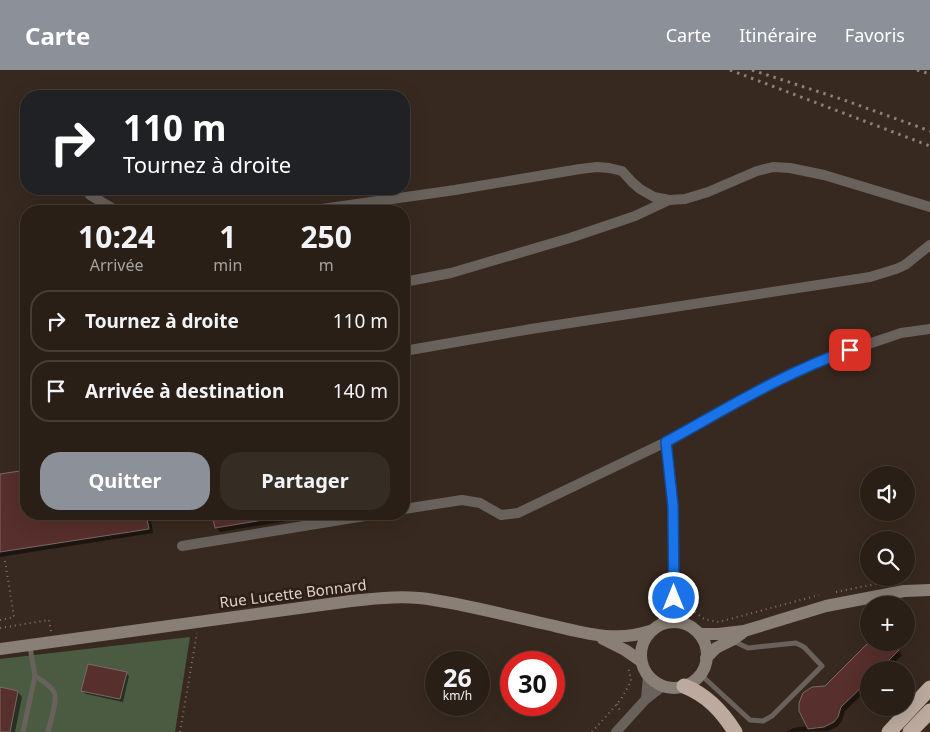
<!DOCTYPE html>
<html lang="fr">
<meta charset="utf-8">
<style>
body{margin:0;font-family:"Noto Sans",sans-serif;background:#352c24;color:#f1f3f6;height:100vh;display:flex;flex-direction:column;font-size:19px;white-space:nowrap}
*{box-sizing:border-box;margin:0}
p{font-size:16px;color:#a5a2a1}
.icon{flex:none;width:28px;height:28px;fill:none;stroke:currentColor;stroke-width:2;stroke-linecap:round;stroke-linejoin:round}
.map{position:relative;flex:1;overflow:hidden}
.sheet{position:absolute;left:20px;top:135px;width:390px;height:315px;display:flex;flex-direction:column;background:#291f17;border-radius:20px;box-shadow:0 5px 20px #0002,0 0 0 1px #453d36}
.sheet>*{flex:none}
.top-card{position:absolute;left:20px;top:20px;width:390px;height:105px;border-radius:20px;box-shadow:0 5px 20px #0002,0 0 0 1px #453d36;background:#202124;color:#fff;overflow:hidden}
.tools{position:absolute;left:860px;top:396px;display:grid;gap:10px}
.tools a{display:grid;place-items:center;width:55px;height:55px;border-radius:50%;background:#291f17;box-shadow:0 5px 20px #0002,0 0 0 1px #453d36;font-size:25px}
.speed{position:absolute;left:425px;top:581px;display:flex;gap:10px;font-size:25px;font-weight:700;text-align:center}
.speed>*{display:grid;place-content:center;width:65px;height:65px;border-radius:50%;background:#291f17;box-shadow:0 5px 20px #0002,0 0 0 1px #453d36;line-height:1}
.speed small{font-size:12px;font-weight:400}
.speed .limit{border:8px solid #d22;background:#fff;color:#111}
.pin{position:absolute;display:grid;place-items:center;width:42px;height:42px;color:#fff;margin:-21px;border-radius:10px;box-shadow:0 2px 8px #0006}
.me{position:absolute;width:55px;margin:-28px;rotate:0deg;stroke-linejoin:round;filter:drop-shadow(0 0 4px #0008)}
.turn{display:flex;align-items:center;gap:18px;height:105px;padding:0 20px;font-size:22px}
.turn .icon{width:65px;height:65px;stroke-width:2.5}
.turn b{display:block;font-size:35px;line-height:42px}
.eta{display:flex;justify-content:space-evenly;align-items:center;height:85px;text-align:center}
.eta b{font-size:30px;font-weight:700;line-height:35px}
.button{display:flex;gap:10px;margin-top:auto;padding:10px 20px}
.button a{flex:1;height:58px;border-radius:20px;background:#8c9099;color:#fff;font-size:20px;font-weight:700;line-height:58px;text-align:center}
.button a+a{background:#352c24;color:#f1f3f6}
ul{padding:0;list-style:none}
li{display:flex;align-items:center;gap:15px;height:62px;margin:0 10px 8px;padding:0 10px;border:2px solid #453d36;border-radius:20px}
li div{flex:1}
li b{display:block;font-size:19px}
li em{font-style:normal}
header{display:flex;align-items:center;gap:30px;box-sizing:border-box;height:70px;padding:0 25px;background:#8c9099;color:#fff}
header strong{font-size:24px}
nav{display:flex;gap:28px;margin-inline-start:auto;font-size:18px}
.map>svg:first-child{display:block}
.green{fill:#4b5b41}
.shadow{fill:#0007}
.building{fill:#572f2c;stroke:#7d6866}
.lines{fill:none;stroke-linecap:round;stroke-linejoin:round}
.path{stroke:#80746c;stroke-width:2;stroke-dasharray:1 4;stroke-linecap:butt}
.lane{stroke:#69615c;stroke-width:5}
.street{stroke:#69615c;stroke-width:10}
.secondary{stroke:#8a7f76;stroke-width:12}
.highway{stroke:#bbaa9d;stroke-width:15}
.rail{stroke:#8c8078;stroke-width:3;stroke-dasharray:2.5 5;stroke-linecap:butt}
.route-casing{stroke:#114b97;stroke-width:12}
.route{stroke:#1a73e8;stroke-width:9}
.labels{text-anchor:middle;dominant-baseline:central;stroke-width:5;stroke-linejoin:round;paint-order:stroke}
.street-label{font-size:15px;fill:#ddd3cd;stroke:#2d1f16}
</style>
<header>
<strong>Carte</strong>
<nav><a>Carte</a><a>Itinéraire</a><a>Favoris</a></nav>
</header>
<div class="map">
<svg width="930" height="662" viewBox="0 0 930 662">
<rect width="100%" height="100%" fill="#37291f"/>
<path class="green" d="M190 567 175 662H0V589Z"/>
<g class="shadow">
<path d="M26 401V444H150L153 463 0 487V406Z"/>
<path d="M214 444H318V446L220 462 216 457Z"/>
<path d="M890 572 902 585 887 600H869V618L845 641 842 651 838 656 829 661 786 662 793 658 808 656 826 617Z"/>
<path d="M126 603 129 606 123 632 86 624 82 621Z"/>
<path d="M0 618 18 622 22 627 15 662H0Z"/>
</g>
<g class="building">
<path d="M26 400V445L36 444H146L149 459 0 482V404Z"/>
<path d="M212 444H275V448L215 458Z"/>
<path d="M869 572H892L899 580 879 600H869V610L841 637 838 647 834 652 824 657 808 659 799 641V633L803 623 812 617 825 616Z"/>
<path d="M88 594 127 602 120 629 81 621Z"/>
<path d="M0 617 18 621 10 662H0Z"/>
</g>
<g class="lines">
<g class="path">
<path d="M836 522 880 513"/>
<path d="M691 539 704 549 719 552 819 525"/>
<path d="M0 550 14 547 5 491"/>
<path d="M0 558 49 550 51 562"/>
<path d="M617 634 621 643"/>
<path d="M180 662 197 563"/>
<path d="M592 662 617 634 623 626 631 611 628 596"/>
</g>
<g class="lane">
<path d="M700 604 750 650 763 651 772 646 822 596 804 577 796 573 748 578 733 571"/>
<path d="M35 606C41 610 50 615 54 622 58 630 50 653 48 662"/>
<path d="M23 662 35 606 30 577"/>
</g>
<g class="street">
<path d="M90 125 117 141"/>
<path d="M308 141 455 120 580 99 597 97 609 98 622 101 632 112 640 119 654 127 669 130 685 129 708 122 757 101 773 97 790 98 824 105 930 137"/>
<path d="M404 212 451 203 570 168 635 146 669 130"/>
<path d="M404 281 531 259 870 207 896 199 905 195 930 175"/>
<path d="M404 439 462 430 480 433 501 445 518 443 666 372 773 313 833 286 901 263 930 259"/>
<path d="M182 476 377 444"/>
<path d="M674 528 681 538 684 553"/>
<path d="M661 554 674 528 673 436 666 372"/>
<path d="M646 629 648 606"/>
<path d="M616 662 646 629 663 616"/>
</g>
<g class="secondary">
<circle cx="674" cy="585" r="33"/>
<path d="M700 564H718L744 561 826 536 904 521 930 520"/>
<path d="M603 569 625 580 641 591"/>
<path d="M0 579 351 531C378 528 407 525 434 530 472 536 509 546 546 554 580 562 615 573 650 561"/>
<path d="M706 588 716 578 732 570 742 563"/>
</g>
<g class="highway">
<path d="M684 616C707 625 722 641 735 662"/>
<path d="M889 662 930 618"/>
<path d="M910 662 930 641"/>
</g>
<g class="rail">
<path d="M730 0 930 76"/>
<path d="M752 0 844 30 930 61"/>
<path d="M917 0 930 4"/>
</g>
</g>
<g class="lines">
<defs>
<path id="route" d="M674 528 673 436 666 372C726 339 785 302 850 280"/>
</defs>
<use href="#route" class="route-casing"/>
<use href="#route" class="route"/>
</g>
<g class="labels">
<g class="street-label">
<text transform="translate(293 523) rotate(-7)">Rue Lucette Bonnard</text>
</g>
</g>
</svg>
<div class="tools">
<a><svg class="icon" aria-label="sound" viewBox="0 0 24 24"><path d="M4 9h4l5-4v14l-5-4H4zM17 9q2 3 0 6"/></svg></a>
<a><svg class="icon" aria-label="search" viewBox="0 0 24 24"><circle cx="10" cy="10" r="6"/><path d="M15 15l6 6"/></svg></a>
<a>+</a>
<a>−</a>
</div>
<div class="speed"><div>26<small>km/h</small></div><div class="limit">30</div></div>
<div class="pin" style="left:850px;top:280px;background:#d93025"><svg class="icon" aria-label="arrive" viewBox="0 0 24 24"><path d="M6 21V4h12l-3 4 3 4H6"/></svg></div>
<svg class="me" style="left:674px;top:528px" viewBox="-20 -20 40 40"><circle r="17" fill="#1a73e8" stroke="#fff" stroke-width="3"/><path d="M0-11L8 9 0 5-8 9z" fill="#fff"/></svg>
<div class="top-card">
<div class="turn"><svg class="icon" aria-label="right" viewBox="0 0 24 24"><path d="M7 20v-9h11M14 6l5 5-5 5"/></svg><div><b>110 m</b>Tournez à droite</div></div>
</div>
<section class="sheet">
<div class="eta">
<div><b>10:24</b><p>Arrivée</p></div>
<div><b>1</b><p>min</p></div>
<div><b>250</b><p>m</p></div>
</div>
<ul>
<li><svg class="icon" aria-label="right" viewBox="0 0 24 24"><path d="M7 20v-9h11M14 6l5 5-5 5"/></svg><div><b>Tournez à droite</b></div><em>110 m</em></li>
<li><svg class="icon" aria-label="arrive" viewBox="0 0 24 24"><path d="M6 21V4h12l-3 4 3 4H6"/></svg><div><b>Arrivée à destination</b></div><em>140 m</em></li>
</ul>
<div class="button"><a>Quitter</a><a>Partager</a></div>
</section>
</div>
